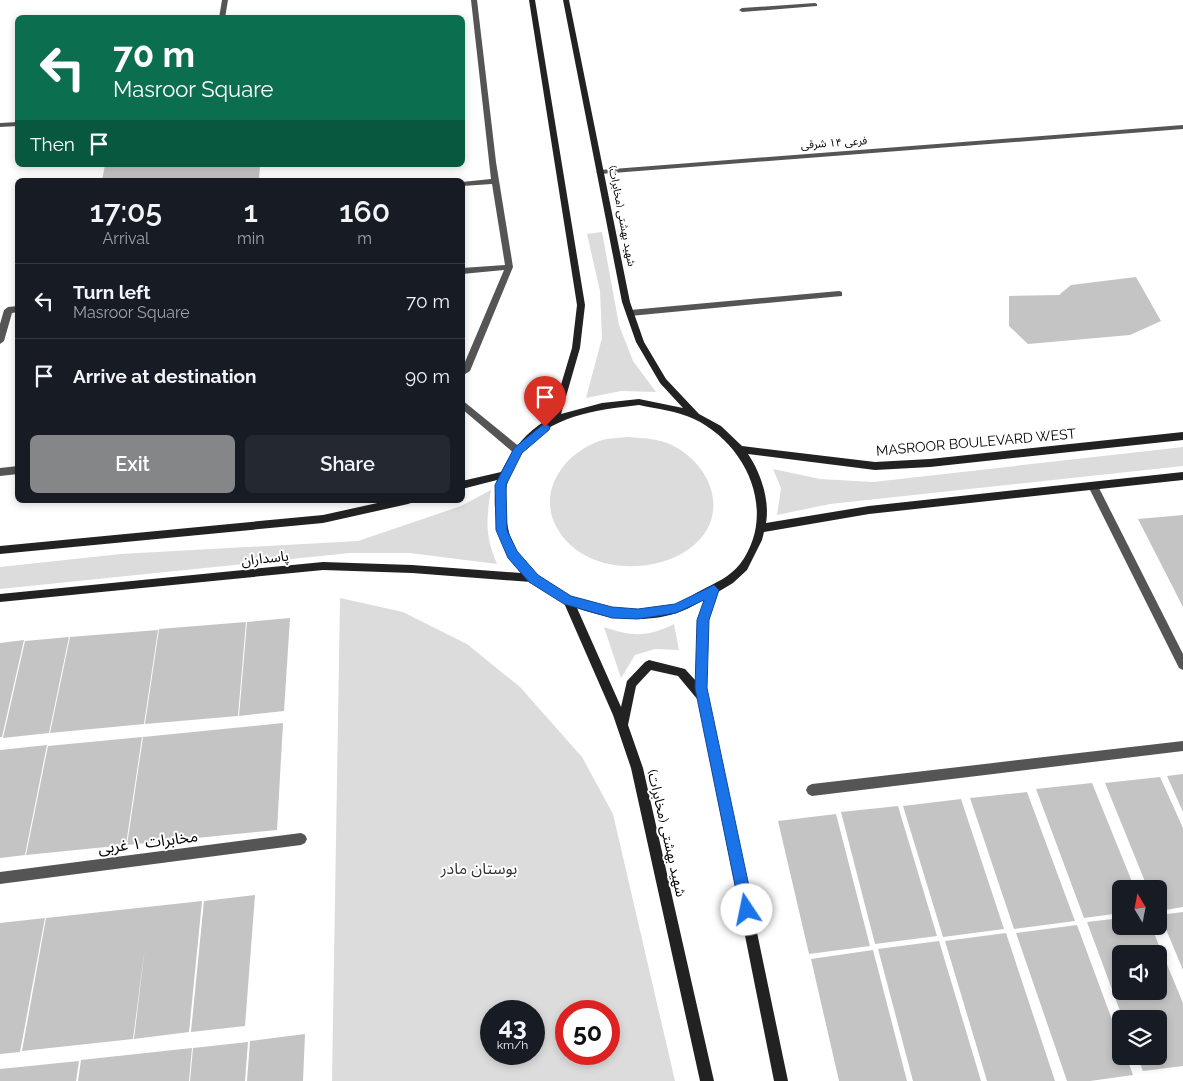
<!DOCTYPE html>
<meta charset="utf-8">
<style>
body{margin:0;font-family:Raleway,"Noto Sans Arabic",sans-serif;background:#242831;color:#f1f3f6;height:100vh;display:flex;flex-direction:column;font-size:19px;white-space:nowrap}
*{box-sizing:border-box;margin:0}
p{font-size:16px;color:#9ea1a6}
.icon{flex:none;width:28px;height:28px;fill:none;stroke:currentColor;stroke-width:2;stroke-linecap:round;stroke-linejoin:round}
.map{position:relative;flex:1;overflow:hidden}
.sheet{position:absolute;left:15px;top:178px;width:450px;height:325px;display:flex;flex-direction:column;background:#171b24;border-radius:8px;box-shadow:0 2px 8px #0003}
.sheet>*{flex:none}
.hud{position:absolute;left:15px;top:15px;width:450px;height:152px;border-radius:8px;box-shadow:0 2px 8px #0003;background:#0b6e4f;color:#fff;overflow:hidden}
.needle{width:32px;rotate:350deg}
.buttons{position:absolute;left:1112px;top:880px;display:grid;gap:10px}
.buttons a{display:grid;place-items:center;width:55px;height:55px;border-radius:8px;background:#171b24;box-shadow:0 2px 8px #0003;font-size:25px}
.speed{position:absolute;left:480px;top:1000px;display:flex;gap:10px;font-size:25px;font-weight:700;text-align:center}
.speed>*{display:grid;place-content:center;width:65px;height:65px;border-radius:50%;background:#171b24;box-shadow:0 2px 8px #0003;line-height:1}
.speed small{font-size:12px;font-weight:400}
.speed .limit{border:8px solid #d22;background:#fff;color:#111}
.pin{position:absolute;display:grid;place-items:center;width:42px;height:42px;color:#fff;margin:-51px -21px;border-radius:50% 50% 50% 0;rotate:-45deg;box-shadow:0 0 5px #0007}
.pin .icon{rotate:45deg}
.me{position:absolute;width:55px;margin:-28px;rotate:349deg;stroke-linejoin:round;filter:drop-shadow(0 0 4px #0008)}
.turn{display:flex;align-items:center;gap:18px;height:105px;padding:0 15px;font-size:22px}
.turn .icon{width:65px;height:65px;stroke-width:2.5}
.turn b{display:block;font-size:35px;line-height:42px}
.then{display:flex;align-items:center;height:48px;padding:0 15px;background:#0003;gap:10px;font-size:19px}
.eta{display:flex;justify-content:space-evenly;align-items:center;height:85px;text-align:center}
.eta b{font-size:30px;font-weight:600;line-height:35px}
.button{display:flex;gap:10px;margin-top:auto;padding:10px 15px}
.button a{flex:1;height:58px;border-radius:8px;background:#858687;color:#fff;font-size:20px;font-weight:600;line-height:58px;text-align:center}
.button a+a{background:#242831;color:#f1f3f6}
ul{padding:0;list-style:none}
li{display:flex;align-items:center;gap:15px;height:75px;padding:0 15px;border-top:1px solid #363941}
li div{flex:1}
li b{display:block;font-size:19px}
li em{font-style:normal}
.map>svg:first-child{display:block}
.green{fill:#dcdcdc;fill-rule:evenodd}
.building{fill:#c4c4c4;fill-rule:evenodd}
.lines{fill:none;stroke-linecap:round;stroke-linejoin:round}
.lane{fill:#555;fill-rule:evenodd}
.street{fill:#555;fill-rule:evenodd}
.secondary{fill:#222;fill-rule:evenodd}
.route{fill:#1a73e8;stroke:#114b97}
.labels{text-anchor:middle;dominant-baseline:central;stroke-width:4;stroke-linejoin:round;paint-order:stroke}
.far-street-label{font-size:11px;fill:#000;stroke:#fff}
.street-label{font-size:14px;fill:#000;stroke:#fff}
.near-street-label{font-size:16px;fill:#000;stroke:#fff}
.near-park-label{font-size:16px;fill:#333;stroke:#fff}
</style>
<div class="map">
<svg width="1183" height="1081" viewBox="0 0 1183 1081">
<rect width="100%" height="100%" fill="#fff"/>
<g class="green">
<path d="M602 232 619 325 633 361 656 392 621 391 586 398 602 338 600 291 587 234Z"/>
<path d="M628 437C645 438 664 439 679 449 717 473 728 521 689 549 651 576 582 573 557 528 536 491 565 452 602 440 610 438 620 438 628 437Z"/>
<path d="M1183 447V466L830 504 777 515 781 488 773 469 820 479 873 482Z"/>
<path d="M491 490C486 520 485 536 497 564L410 553H350L0 589V567L121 554 358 541 461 506Z"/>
<path d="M340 598 403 612 467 644 520 687 582 757 613 814 675 1081H332ZM534 1011V1054H491V1011ZM609 1011V1054H566V1011Z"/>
<path d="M674 624 679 650 655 649 635 655 621 678 604 627C632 637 648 637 674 624Z"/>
</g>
<g class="building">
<path d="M105 165H260L259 180H102Z"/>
<path d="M1136 277 1161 321 1130 335 1028 344 1009 326V296L1059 295 1071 285Z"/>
<path d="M1183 515V607L1138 519Z"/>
<path d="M290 618 284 711 239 716 247 622Z"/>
<path d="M246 622 238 716 145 724 159 629Z"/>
<path d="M158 630 144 724 50 733 70 637Z"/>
<path d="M69 637 49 733 3 738 25 641Z"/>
<path d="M24 640 2 737H0V643Z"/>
<path d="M283 723 277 830 127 845 143 737Z"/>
<path d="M142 737 126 845 26 855 48 746Z"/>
<path d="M47 745 25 855 0 858V750Z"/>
<path d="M1183 774V812L1167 776Z"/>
<path d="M1160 777 1183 828V907L1159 911V889H1148L1105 783Z"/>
<path d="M1092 783 1135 889H1121V913L1084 918 1036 789Z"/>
<path d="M1027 792 1075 921 1014 929 970 798Z"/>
<path d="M961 799 1004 929 943 937 903 806Z"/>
<path d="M898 806 937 936 875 944 841 812Z"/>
<path d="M836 814 870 946 809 954 778 821Z"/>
<path d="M255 895 245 1026 191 1032 204 901Z"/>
<path d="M202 901 189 1032 134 1039 145 947 133 1039 22 1051 46 918Z"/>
<path d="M1183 912V970L1160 915Z"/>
<path d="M45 918 20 1052 0 1054V923Z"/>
<path d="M1121 918V926H1151L1183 1003V1066L1143 1071 1137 1056H1159V1019H1123L1087 922ZM1121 954H1159V991H1121Z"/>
<path d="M1077 925 1121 1044V1056H1126L1133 1075 1090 1081H1067L1016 933Z"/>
<path d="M1006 933 1055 1081H987L945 941Z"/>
<path d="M939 941 981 1081H913L878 949Z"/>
<path d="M873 950 907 1081H839L811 959Z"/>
<path d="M305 1034 303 1081H247L250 1041Z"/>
<path d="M248 1042 245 1081H190L193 1048Z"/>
<path d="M192 1048 189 1081H78L81 1060Z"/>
<path d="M79 1061 76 1081H0V1069Z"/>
</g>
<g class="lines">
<g class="lane">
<path d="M222 0H228L225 18H219Z"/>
<path d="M471 0H477L496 162 513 267 470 371 462 376V369L504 270 462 274V268L505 265 492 184 462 186V182L491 179Z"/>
<path d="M18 122V126L0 127V123Z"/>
<path d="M18 306V312L12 313 4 341 0 344V324L4 310 8 307Z"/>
<path d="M462 400 521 448 523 451 521 454H515L462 409Z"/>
<path d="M18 466V474L0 476V468Z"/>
</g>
<g class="street">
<path d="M815 3 817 4V6L742 12 739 10 742 8Z"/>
<path d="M1183 125V129L600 174 596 172 600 170Z"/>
<path d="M839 291 842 292V296L630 316 626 313 630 310Z"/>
<path d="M1093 482 1098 486 1183 654V670L1179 668 1088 486Z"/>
<path d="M1183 741V751L812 796 808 794 806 790 808 786 812 784Z"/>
<path d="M301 833 305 835 307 839 305 843 301 845 0 884V872Z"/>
</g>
<g class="secondary">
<path d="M529 0H535L585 305 580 348 561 414 602 403 639 399 683 408 660 383 636 342 622 302 563 0H569L630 302 644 342 666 379 699 414 721 426 742 446 875 462 930 459 1183 432V440L930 467 875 470 748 454C761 473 770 501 766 523L869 506 1183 472V480L869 514 764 532 762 540 747 570 733 583 718 592 708 620 706 688 788 1081H774L698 700 678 676 651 670 636 686 628 725 643 768 714 1081H700L631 768 613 715 564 603 531 582 412 573 323 570 0 602V594L323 562 412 565 521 573C500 548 490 513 497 480L462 489V481L501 472C512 450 528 429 551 418L572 348 577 305ZM639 405C657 409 677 411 694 419 747 444 778 513 740 564 730 577 715 583 700 591 692 595 685 601 677 604 629 622 557 602 525 563 511 546 506 528 506 507 505 484 508 473 521 454 548 415 596 410 639 405ZM706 598 698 620 696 681 685 669 649 660 645 662 627 681 621 707 577 608C609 620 649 624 682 611 690 608 698 603 706 598Z"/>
<path d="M391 500H413L411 503 408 504 323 523 0 554V546L323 515Z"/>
</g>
</g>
<path class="route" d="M545 423 550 427 549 430 522 453 506 485 507 530 517 551 538 575 571 596 612 607 638 609 675 604 714 585 719 590 709 620 707 688 754 910 752 915 747 917 742 915 740 910 695 688 697 620 704 600 676 613 638 619 612 618 564 604 529 582 508 558 496 530 495 485 514 448Z"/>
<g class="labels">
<g class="far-street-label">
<text transform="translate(834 143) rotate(-4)">فرعی ۱۴ شرقی</text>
<text transform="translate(622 216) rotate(79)">شهید بهشتی (مخابرات)</text>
</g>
<g class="street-label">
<text transform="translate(976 442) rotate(-5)">MASROOR BOULEVARD WEST</text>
<text transform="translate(265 558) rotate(-6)">پاسداران</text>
<text transform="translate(667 833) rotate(77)">شهید بهشتی (مخابرات)</text>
</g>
<g class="near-street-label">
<text transform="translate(148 842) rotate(-7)">مخابرات ۱ غربی</text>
</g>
<g class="near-park-label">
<text x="479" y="868">بوستان مادر</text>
</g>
</g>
</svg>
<div class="buttons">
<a><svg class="needle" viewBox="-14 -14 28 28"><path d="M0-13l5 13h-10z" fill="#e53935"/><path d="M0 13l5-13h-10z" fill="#9ea1a6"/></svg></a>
<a><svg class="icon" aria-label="sound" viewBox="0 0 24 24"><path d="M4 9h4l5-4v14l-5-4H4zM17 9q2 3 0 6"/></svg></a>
<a><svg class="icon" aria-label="layers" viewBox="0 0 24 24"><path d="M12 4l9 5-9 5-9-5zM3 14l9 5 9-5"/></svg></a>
</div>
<div class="speed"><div>43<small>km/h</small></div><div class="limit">50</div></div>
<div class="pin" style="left:545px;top:427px;background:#d93025"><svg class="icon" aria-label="arrive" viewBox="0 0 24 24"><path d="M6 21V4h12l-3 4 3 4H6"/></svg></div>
<svg class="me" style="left:747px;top:910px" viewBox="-20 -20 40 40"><circle r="19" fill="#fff"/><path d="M0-13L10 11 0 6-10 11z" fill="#1a73e8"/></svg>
<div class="hud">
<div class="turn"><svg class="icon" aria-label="left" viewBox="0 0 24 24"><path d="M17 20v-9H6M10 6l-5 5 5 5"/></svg><div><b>70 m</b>Masroor Square</div></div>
<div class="then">Then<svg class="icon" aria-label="arrive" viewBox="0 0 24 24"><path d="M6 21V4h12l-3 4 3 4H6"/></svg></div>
</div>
<section class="sheet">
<div class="eta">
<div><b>17:05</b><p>Arrival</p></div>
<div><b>1</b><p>min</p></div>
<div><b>160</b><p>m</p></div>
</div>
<ul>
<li><svg class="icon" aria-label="left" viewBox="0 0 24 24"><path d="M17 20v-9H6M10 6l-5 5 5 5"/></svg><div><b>Turn left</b><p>Masroor Square</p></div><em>70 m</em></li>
<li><svg class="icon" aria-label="arrive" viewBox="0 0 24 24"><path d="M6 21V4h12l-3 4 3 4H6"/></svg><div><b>Arrive at destination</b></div><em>90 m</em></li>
</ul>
<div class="button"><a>Exit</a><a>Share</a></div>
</section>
</div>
